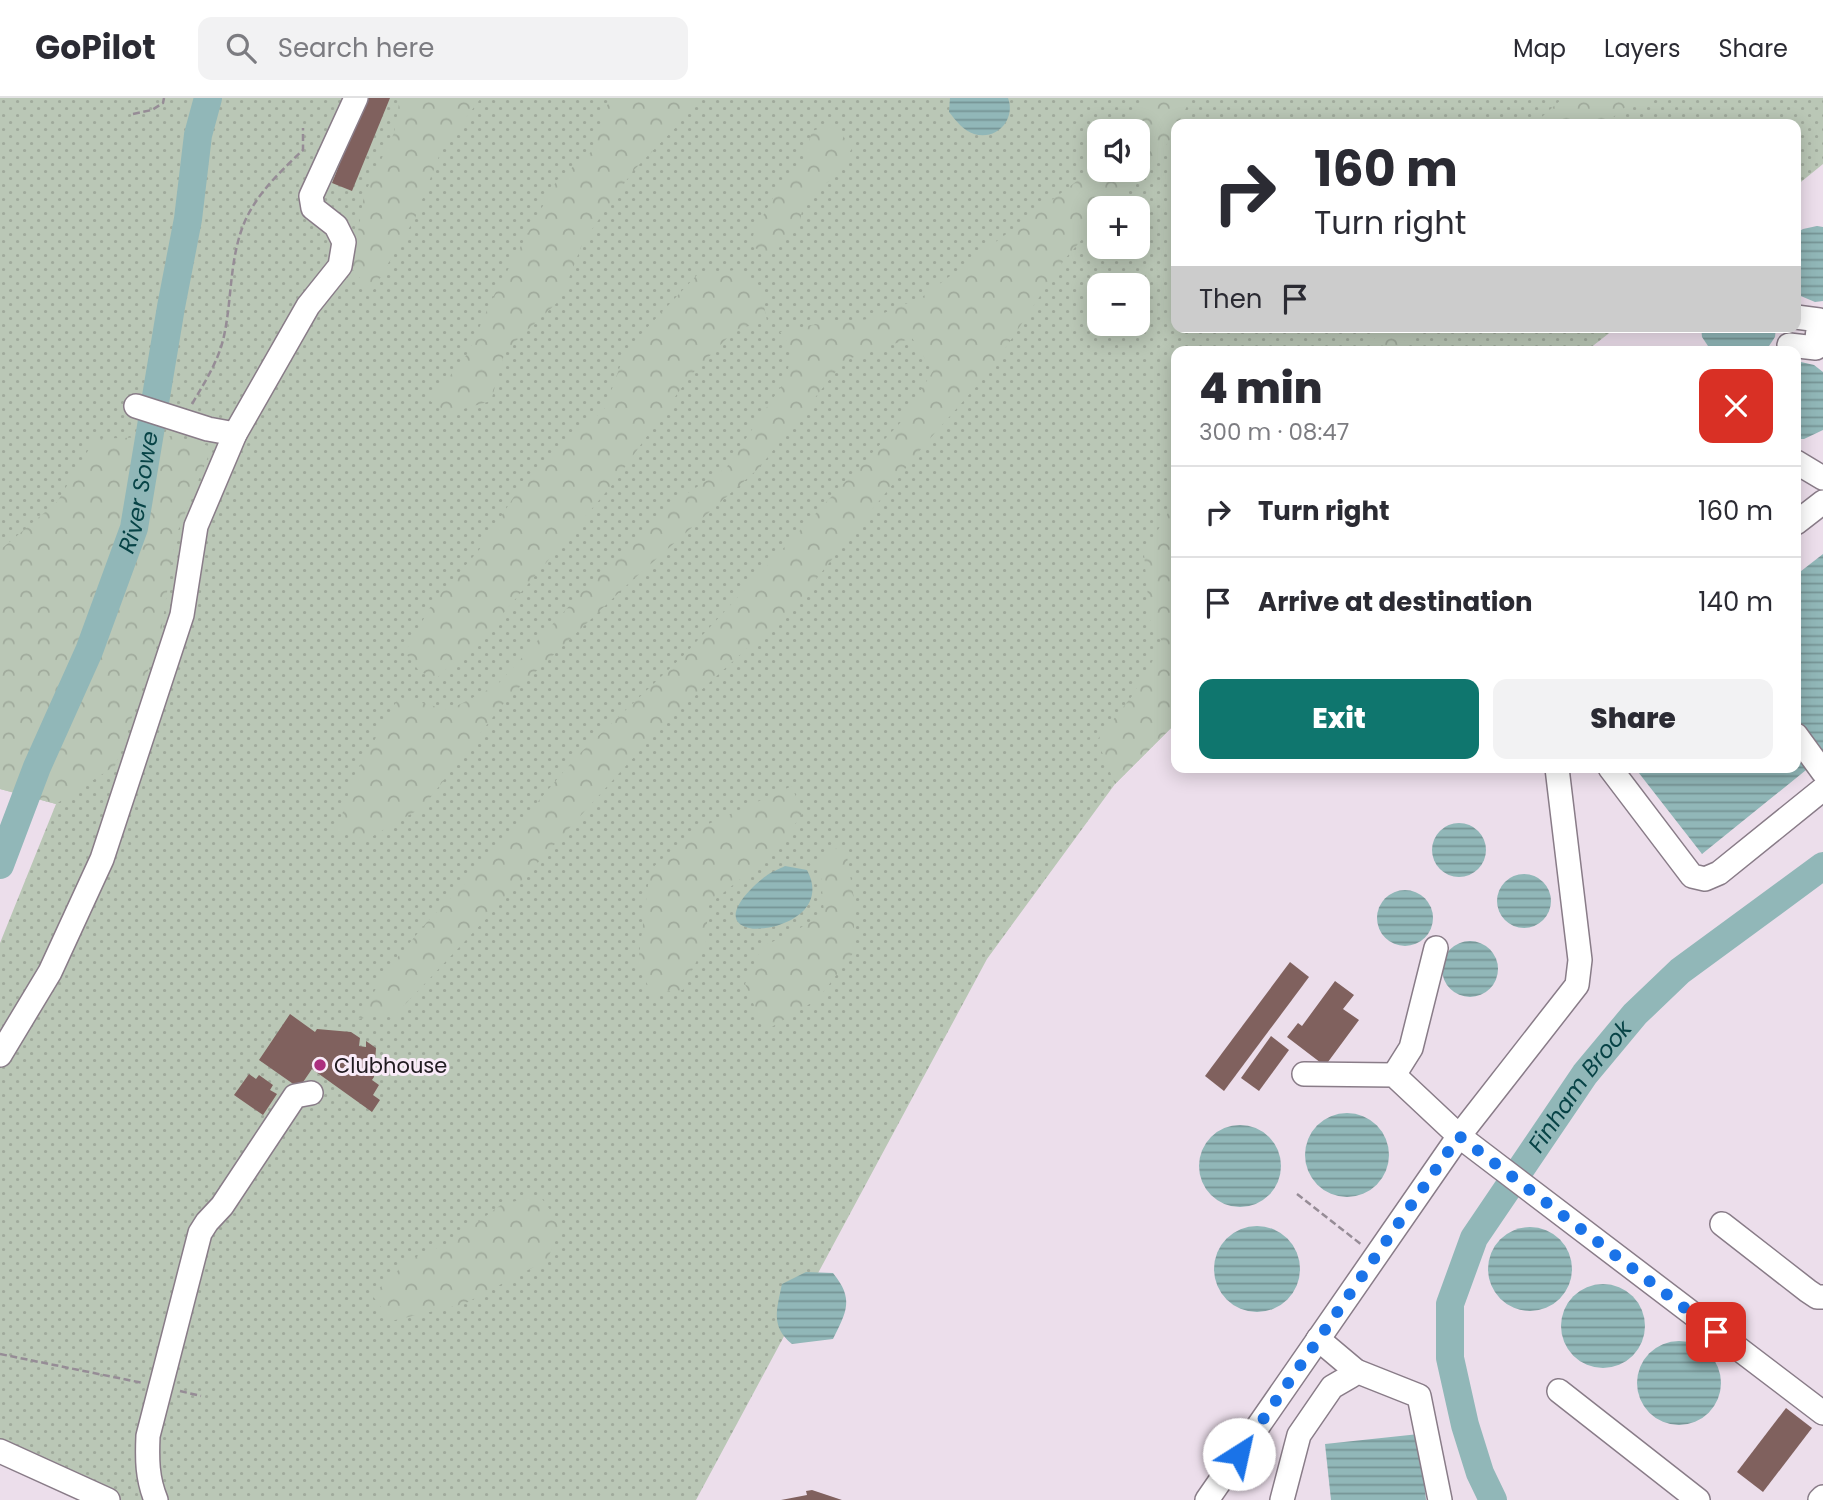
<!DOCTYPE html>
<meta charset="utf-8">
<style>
body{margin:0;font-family:Poppins,sans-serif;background:#f2f2f3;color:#2b2b33;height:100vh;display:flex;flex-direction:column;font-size:26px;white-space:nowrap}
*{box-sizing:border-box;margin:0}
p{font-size:23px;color:#7c7c81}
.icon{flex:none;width:38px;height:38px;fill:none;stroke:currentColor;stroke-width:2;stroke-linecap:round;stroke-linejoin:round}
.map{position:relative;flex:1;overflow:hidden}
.sheet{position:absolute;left:1171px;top:248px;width:630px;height:427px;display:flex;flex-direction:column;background:#fff;border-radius:14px;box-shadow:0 4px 18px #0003}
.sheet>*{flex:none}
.hud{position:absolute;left:1171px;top:21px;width:630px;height:214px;border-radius:14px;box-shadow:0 4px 18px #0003;background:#fff;color:#2b2b33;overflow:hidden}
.tools{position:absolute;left:1087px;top:21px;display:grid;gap:14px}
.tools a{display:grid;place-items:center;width:63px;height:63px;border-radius:14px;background:#fff;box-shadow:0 4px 18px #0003;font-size:35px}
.pin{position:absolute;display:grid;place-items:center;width:60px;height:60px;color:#fff;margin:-30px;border-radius:14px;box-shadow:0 4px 10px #0006}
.me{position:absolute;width:77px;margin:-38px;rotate:35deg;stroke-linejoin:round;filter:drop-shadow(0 0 5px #0008)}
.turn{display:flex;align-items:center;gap:24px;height:147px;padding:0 28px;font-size:32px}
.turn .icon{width:91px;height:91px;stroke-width:2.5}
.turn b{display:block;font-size:49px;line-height:60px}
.then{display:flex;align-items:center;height:66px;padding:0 28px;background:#0003;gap:14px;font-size:26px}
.round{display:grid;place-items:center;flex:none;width:74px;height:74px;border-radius:14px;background:#f2f2f3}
.head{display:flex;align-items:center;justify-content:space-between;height:119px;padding:0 28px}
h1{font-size:42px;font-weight:800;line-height:52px}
.primary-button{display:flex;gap:14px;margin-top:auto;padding:14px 28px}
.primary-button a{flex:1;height:80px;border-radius:14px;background:#0f766e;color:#fff;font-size:28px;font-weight:800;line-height:80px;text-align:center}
.primary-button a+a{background:#f2f2f3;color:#2b2b33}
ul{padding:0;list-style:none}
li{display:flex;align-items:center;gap:21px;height:91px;padding:0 28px;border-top:2px solid #e1e1e2}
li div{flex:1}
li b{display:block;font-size:26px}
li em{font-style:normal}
header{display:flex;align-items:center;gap:42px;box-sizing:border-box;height:98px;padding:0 35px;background:#fff;border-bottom:2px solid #e1e1e2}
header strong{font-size:33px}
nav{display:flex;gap:38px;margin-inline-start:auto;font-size:24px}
.search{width:490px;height:63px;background:#f2f2f3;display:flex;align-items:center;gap:18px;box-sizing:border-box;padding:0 24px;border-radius:14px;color:#7c7c81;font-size:26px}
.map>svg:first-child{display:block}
.grass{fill:url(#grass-dots);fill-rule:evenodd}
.forest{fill:url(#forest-crowns)}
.water{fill:url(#water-rules)}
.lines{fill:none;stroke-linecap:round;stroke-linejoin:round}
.river{stroke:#91b7b8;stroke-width:28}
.building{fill:#80615e}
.minor-casing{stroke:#897c88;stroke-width:26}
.path{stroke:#968c96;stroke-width:2.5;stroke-dasharray:7 3.5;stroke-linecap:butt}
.minor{stroke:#fff;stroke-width:23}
.route{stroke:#1a73e8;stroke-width:12;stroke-dasharray:0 21.6}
.poi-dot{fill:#ac2e7e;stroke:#f9ebf8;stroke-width:2.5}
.labels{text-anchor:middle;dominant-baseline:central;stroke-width:6;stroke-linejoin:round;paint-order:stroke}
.poi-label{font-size:21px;fill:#201b20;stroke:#f9ebf8;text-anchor:start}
.water-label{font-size:23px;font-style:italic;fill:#074346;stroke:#f9ebf8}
</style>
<header>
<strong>GoPilot</strong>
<div class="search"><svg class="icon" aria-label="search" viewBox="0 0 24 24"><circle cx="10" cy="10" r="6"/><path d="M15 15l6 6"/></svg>Search here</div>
<nav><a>Map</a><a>Layers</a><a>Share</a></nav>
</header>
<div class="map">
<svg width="1823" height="1402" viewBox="0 0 1823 1402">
<defs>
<pattern id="grass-dots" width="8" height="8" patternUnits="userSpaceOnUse" patternTransform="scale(1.75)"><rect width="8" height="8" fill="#bac7b6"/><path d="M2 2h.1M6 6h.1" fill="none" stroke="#a0aa9c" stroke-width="1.8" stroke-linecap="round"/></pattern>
<pattern id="forest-crowns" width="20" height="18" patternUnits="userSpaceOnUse" patternTransform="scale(1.75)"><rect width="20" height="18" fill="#bac7b6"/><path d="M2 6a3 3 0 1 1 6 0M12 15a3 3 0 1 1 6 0" fill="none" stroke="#a0aa9c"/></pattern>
<pattern id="water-rules" width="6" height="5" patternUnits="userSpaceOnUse" patternTransform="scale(1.75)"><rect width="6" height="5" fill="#91b7b8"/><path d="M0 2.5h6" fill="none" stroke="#769495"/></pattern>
</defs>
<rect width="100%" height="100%" fill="#ecdeeb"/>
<path class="grass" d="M0 0H1823V66L1796 88V26H1176V229H1617L1585 254H1176V625L1115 686 987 861 696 1402H98L0 1347V845L56 706 0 691ZM1099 33H1138V72H1099ZM1099 110H1138V149H1099ZM1099 187H1138V226H1099Z"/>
<g class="forest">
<path d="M400 0H481L441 53 415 120 372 194 352 171 364 97 394 35Z"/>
<path d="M612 0H695L679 26 633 73 583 144 561 201 505 253 491 303 449 315 430 303 468 255 492 201 557 82 591 54 606 9Z"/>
<path d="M1143 0H1191L1169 44 1110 110H1099V122L1064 162 991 272 926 345 796 506 664 626 502 804 397 915 358 921 387 872 427 824 487 763 577 658 683 558 900 325 933 273 912 240 845 262 759 370 627 487 507 601 423 709 366 742 337 733 354 678 399 599 449 612 497 587 581 495 671 406 726 370 786 281 792 251 780 234 811 227 870 221 922 199 1093 71 1099 62V72H1138V33H1119Z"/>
<path d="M1563 0H1663L1624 10 1605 26H1534Z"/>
<path d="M834 26 852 50 839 75 804 103 799 128 765 155 751 148 754 134 784 80 803 62 812 33Z"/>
<path d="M736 172 760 188 767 223 735 232 690 278 612 387 496 524 436 581 419 573 405 554 432 506 479 452 517 394 605 310 626 252 697 177Z"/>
<path d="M1381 229H1424L1392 252 1373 243Z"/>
<path d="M174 338 212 349 175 440 161 535 115 668 56 706 0 691V452L57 404 95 341Z"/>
<path d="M1176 401V625L1115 686 1097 642 1132 598 1163 545 1150 522 1144 456Z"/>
<path d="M792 688 802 716 778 751 708 807 706 843 683 892 651 895 638 865 650 772 693 733Z"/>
<path d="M830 750 846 752 854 801V854L818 901 765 933 745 886 762 848 789 837 824 815 820 767Z"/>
<path d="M540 1098 562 1128 547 1162 464 1206 391 1223 372 1197 409 1162 451 1144 502 1106Z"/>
</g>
<g class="water">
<path d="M950 0H1008C1016 21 997 43 974 36 963 32 956 23 949 14Z"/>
<path d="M1817 128 1823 129V203L1815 204 1796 196V135L1803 131Z"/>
<path d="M1701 229H1776L1775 239 1765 254H1712L1702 239Z"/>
<path d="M1801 264 1814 267 1823 274V332L1804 341H1796V265Z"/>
<path d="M1823 456V657L1796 621V477Z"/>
<path d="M1796 648 1811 668 1702 756 1635 670H1796Z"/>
<circle cx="1459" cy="752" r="27"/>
<path d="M785 768 807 772C822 800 804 820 776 828 768 830 757 832 749 830 716 822 753 787 766 778 771 774 779 771 785 768Z"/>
<circle cx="1524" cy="803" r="27"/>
<circle cx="1405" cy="820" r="28"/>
<circle cx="1470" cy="871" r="28"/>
<circle cx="1347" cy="1057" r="42"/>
<circle cx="1240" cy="1068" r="41"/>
<circle cx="1257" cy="1171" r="43"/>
<circle cx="1530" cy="1171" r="42"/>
<path d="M806 1174 833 1175C854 1201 847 1213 833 1241L792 1246C770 1228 777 1211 782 1186Z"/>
<circle cx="1603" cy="1228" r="42"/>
<circle cx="1679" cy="1285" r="42"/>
<path d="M1419 1336 1426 1402H1331L1325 1346Z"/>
</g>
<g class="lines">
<g class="river">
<path id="s1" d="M0 767 37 669 89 553 134 430 171 209 188 121 198 37 208 0"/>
<path id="s2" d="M1493 1402 1480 1375 1465 1327 1450 1260V1206L1474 1140 1585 976 1635 916 1680 873 1823 768"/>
</g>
</g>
<g class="building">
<path d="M366 0H390L352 93 332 85Z"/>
<path d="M1290 864 1309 879 1224 993 1205 978Z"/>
<path d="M1335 883 1354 897 1343 911 1359 922 1325 968 1287 939 1298 925 1302 928Z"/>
<path d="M290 916 315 934 317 931 351 934 360 940 359 948 366 949V943L376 950 374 979 372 982 379 987 373 997 380 1002 372 1014 312 971 299 990 259 962Z"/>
<path d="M1271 938 1289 952 1259 993 1241 980Z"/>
<path d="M249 976 256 981 259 977 273 987 270 992 277 996 263 1017 234 997Z"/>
<path d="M1786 1310 1812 1330 1763 1394 1737 1374Z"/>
<path d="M812 1392 842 1402H781L807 1397 806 1393Z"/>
</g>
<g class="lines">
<defs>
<g id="minor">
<path d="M1789 247 1816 250 1819 222 1796 219"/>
<path d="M136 308 208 331 235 336"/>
<path d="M1796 364 1823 380"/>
<path d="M1796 425 1823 404"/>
<path d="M1796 637 1823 674"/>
<path d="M1610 670 1692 778 1705 781 1719 775 1823 691"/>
<path d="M0 957 50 874 102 761 182 517 196 428 235 336 308 208 340 168 344 144 336 128 313 110 311 98 356 0"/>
<path d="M1304 976 1394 977 1459 1038 1823 1315"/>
<path d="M1394 977 1411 950 1436 850"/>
<path d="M1722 1126 1808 1193 1817 1199H1823"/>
<path d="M1318 1241 1356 1273 1419 1298 1440 1402"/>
<path d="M1559 1293 1698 1402"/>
<path d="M0 1353 108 1402"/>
<path d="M156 1402C147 1380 147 1361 148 1338L200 1135 207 1124 222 1108 295 998 311 995"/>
<path d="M1207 1402 1459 1038 1577 887 1580 862 1557 670"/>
<path d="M1282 1402 1299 1337 1332 1289 1351 1278 1356 1273"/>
<path d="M1820 1402 1823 1399"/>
</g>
</defs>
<use href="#minor" class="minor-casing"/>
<g class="path">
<path d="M133 16 152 12 163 5 164 0"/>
<path d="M192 306C206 282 220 261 225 233 233 192 229 146 253 108 266 87 285 69 303 52V30"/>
<path d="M1297 1096 1362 1147"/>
<path d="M0 1256 143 1285"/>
<path d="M180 1293 201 1298"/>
</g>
<use href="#minor" class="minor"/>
</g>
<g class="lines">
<path class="route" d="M1239 1356 1459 1038 1716 1234"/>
</g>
<circle class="poi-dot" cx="320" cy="967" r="7"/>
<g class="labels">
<g class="poi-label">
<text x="334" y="967">Clubhouse</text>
</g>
<g class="water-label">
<text stroke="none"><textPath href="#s1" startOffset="399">River Sowe</textPath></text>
<text stroke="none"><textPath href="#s2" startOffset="458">Finham Brook</textPath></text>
</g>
</g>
</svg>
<div class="tools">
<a><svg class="icon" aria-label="sound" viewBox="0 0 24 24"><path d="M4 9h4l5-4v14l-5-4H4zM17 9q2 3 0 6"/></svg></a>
<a>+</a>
<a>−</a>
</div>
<div class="pin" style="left:1716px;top:1234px;background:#d93025"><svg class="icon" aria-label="arrive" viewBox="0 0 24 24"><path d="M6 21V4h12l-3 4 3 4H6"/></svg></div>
<svg class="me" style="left:1239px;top:1356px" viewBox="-20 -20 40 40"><circle r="19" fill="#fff"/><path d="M0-13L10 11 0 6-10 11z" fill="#1a73e8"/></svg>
<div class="hud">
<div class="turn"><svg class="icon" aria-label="right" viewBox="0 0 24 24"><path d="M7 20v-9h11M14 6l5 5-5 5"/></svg><div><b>160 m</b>Turn right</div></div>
<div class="then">Then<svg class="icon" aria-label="arrive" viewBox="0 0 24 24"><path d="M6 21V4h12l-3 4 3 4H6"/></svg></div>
</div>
<section class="sheet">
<div class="head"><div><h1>4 min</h1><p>300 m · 08:47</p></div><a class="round" style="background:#d93025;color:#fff"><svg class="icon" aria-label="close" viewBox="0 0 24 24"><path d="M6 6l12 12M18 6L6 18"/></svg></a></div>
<ul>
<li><svg class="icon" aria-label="right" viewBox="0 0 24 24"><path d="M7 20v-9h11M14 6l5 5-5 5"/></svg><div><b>Turn right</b></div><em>160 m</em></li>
<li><svg class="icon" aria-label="arrive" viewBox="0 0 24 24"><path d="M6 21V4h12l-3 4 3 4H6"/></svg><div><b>Arrive at destination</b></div><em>140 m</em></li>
</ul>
<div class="primary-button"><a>Exit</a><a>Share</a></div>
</section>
</div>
